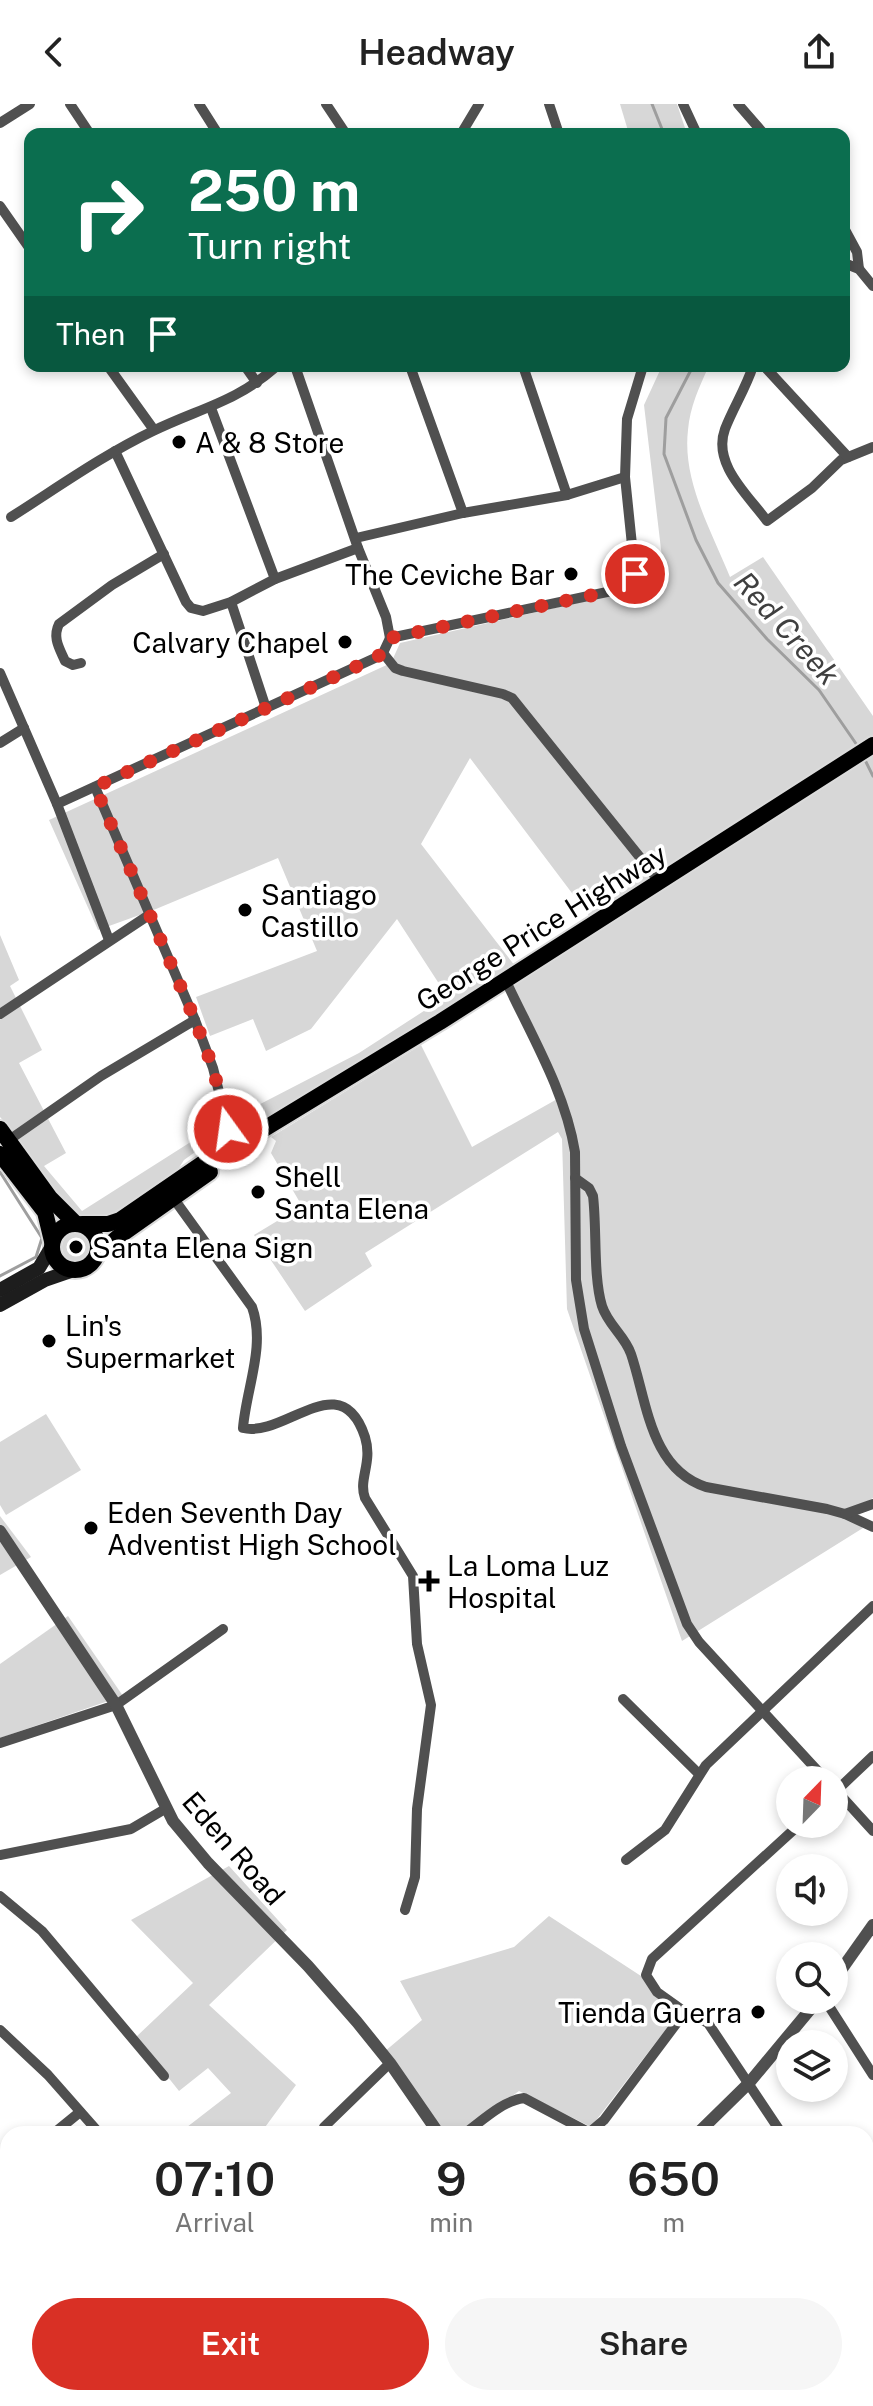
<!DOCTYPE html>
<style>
body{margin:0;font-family:"Public Sans",sans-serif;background:#f6f6f6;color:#222;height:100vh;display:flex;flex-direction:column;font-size:30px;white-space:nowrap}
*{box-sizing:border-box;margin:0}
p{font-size:26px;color:#767676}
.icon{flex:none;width:44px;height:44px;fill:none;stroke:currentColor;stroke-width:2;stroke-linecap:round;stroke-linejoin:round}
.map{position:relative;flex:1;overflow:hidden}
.drawer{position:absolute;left:0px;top:2022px;width:874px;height:280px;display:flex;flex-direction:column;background:#fff;border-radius:24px 24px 0 0;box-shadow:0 4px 12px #0003}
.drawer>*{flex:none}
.top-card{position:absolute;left:24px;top:24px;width:826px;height:244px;border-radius:16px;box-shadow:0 4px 12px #0003;background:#0b6e4f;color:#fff;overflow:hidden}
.needle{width:52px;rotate:23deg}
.tools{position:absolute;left:776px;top:1662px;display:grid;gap:16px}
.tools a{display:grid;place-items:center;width:72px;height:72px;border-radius:50%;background:#fff;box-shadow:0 4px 12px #0003;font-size:40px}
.pin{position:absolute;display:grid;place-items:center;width:68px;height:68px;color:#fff;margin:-34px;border:4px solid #fff;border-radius:50%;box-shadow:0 2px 8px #0007}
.me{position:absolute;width:88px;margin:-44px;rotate:346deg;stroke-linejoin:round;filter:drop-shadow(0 0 6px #0008)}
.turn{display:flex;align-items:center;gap:28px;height:168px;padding:0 32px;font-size:36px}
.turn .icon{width:104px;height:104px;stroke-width:2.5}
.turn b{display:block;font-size:56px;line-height:68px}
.then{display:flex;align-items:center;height:76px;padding:0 32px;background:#0003;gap:16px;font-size:30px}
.eta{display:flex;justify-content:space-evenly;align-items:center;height:136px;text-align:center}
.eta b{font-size:48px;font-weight:600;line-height:56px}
.cta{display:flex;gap:16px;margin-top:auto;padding:16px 32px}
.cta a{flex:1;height:92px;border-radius:48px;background:#d93025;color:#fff;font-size:32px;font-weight:600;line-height:92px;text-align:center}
.cta a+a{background:#f6f6f6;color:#222}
header{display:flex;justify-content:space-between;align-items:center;height:104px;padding:0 32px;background:#fff;font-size:36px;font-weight:600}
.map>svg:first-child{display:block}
.green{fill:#d7d7d7}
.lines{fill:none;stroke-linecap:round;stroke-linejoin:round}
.stream{stroke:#9e9e9e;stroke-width:3}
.trunk-casing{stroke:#dbdbdb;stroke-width:20}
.minor{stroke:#505050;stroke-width:10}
.tertiary{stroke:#505050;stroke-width:12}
.secondary{stroke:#1d1d1d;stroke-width:14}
.trunk{stroke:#000;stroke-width:16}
.route{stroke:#d93025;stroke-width:14;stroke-dasharray:0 25.2}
.poi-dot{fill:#000;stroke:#fff;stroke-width:3}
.labels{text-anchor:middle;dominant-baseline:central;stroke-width:7;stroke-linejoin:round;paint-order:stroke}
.poi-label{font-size:28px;fill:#000;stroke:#fff;text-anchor:start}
.street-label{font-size:28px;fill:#000;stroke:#fff}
.water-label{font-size:30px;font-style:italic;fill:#3f3f3f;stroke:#fff}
</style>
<header><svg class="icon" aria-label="back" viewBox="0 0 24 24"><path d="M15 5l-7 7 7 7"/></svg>Headway<svg class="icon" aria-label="share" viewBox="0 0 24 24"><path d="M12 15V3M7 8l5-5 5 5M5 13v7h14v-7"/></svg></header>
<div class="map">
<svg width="873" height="2302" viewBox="0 0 873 2302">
<rect width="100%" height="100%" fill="#fff"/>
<g class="green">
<path d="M620 0H677L687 30H629Z"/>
<path d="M662 262H709C699 283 690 303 688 326 682 377 712 428 730 473L763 453 873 612V633L590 813 470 654 421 740 515 862 260 1020 202 1043 184 1056 175 1070 126 1106 108 1113H86L72 1107 60 1095 16 1031 0 1013V831L19 876 10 882 42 946 19 959 66 1049 44 1062 82 1107 208 1027 359 949 447 892 397 815 311 925 266 947 253 915 210 932 196 893 317 847 278 754 156 805 98 826 49 716 391 559 400 539 665 479 644 301Z"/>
<path d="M873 646V1394L842 1410 863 1424 682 1537 567 1205 562 1035 558 1028 365 1149 372 1162 305 1207 254 1131 302 1102 271 1049 276 1037 271 1033 421 941 472 1043 559 994 508 884Z"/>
<circle cx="76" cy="1143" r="14"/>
<path d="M46 1310 81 1366 6 1411 0 1401V1338Z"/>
<path d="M0 1412 31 1453 0 1471Z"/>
<path d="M68 1512 123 1592 0 1634V1560Z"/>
<path d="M229 1762 287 1826 209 1901 296 1981 260 2030H178L231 1989 208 1964 179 1987 136 1933 193 1879 131 1816Z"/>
<path d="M549 1812 641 1872 679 1908 591 2023 519 1987 459 2030H447L384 1948 422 1916 400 1877 514 1843Z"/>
</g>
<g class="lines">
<g class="stream">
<path d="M652 0 664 30"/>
<path d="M693 262 666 314 664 350 696 436 718 479 767 535 819 586 859 644"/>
<path d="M864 654 873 672"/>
<path d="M0 1068 42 1134 36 1153 0 1172"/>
</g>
<defs>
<g id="trunk">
<path d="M0 1025 50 1094 75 1119"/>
<path d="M0 1050 45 1108 52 1137"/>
<circle cx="75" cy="1143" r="23"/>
<path d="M82 1120H108L120 1116 219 1048 233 1044 440 918 873 641"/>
<path d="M97 1151 118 1133 210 1068"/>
</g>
</defs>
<use href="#trunk" class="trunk-casing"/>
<g class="minor">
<path d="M70 0 90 30"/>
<path d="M199 0 218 30"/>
<path d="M326 0 346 30"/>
<path d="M549 0 559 30"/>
<path d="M683 0 697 30"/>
<path d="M738 0 764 30"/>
<path d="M0 19 30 0"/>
<path d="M461 30 479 0"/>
<path d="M0 102 30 145"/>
<path d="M844 124 857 148 859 165"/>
<path d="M844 159 859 165 873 182"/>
<path d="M108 262 154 326"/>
<path d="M245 262 257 279"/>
<path d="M295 262 358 444 386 513 390 534"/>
<path d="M410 262 463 409"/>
<path d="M523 262 567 391"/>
<path d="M753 262C746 284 733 304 725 325 712 360 748 391 767 417L812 384 841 356 873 343"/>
<path d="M764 262 848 353"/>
<path d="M211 304 275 475"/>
<path d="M115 347 186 498 191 504 203 507 231 498 275 475 358 444"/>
<path d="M11 413C57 384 103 351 153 327 200 304 235 299 277 262"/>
<path d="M356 434 463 409 567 391 625 373"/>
<path d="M231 498 266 604"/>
<path d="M383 549 395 564 403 567 503 590 512 594 659 777"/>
<path d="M81 559 73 561 65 557C60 545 52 534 59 520L112 481 164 450"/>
<path d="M0 569 57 700 109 836"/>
<path d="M0 639 24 624"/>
<path d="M95 683 195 916 213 964 233 1044"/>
<path d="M57 700 375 554 383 549 390 534 626 484 635 470 625 373 627 315 643 262"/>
<path d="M505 875C531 931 565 987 575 1048L576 1176 584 1225 621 1342 687 1520 699 1538 826 1676"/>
<path d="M0 910 149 811"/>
<path d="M9 1036 101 972 195 916"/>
<path d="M575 1074 589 1084 593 1092C597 1125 593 1172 602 1202 608 1221 625 1232 631 1250 647 1297 650 1365 706 1383L827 1405 845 1410 873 1423"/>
<path d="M174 1095 252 1203C266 1242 246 1285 243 1324 285 1334 341 1260 365 1333 373 1359 358 1375 365 1394L413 1472 417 1540 431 1601 417 1705 415 1773 405 1806"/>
<path d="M845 1410 873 1400"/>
<path d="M623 1595 699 1670"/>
<path d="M0 1639 116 1601 223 1525"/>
<path d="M834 1684 873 1727"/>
<path d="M834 1689 873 1652"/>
<path d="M0 1751 131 1725 165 1705"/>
<path d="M626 1756 665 1726 706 1661 873 1502"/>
<path d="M0 1792 42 1827 164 1972"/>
<path d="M825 1896 873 1971"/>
<path d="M0 1926 48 1971 100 2030"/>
<path d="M324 2023 390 1959"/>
<path d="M590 2028 604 2016 685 1908"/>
<path d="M53 2030 80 2008"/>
<path d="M464 2030C482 2017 502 1997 524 1994L592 2030"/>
<path d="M782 2030 708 1919 685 1908 657 1888 646 1871 652 1855 800 1720"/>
<path d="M0 2074 8 2068"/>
<path d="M866 2156 873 2167"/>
<path d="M0 2274 8 2269"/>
<path d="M866 2274 873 2285"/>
<path d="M210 2294 215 2302"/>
<path d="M311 2294 316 2302"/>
<path d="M620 2294 625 2302"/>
<path d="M757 2294 763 2302"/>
<path d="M156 2302 168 2294"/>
<path d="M579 2302 591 2294"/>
</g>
<g class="tertiary">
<path d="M0 1427 116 1601 173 1717 208 1759 308 1862 357 1918 390 1959 439 2030"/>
<path d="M834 1876 873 1821"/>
<path d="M697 2030 749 1979 818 1896"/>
<path d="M425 2302 434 2294"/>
</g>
<g class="secondary">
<path d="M0 1186 39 1164 51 1144"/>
<path d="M0 1201 45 1176 74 1166"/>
</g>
<use href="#trunk" class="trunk"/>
</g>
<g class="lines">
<path class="route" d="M228 1025 213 964 195 916 95 683 375 554 383 549 390 534 626 484 635 470"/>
</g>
<g class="poi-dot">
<circle cx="179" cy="338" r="8"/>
<circle cx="571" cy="470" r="8"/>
<circle cx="345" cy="538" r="8"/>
<circle cx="245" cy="806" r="8"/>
<circle cx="258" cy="1088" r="8"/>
<circle cx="76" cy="1143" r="8"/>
<circle cx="49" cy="1237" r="8"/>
<circle cx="91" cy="1424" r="8"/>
<path d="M425 1465h8v8h8v8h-8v8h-8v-8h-8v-8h8z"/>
<circle cx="758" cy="1908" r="8"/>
</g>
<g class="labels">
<g class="poi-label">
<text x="195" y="338">A &amp; 8 Store</text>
<text x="555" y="470" text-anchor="end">The Ceviche Bar</text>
<text x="329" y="538" text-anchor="end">Calvary Chapel</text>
<text x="261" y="790">Santiago<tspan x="261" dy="32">Castillo</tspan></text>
<text x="274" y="1072">Shell<tspan x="274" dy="32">Santa Elena</tspan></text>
<text x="92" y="1143">Santa Elena Sign</text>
<text x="65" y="1221">Lin's<tspan x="65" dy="32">Supermarket</tspan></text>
<text x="107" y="1408">Eden Seventh Day<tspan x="107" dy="32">Adventist High School</tspan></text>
<text x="447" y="1461">La Loma Luz<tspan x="447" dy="32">Hospital</tspan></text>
<text x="742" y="1908" text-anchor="end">Tienda Guerra</text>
</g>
<g class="street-label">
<text transform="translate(541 823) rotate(-32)">George Price Highway</text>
<text transform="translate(234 1744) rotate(49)">Eden Road</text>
</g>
<g class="water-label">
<text transform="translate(787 524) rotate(48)">Red Creek</text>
</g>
</g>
</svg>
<div class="tools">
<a><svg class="needle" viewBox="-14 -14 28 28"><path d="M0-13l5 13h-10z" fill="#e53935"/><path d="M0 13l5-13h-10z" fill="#767676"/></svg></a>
<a><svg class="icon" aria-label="sound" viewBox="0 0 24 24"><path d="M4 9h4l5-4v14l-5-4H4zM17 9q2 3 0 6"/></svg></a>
<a><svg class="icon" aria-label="search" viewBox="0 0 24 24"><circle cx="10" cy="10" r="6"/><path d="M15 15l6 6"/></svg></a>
<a><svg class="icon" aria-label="layers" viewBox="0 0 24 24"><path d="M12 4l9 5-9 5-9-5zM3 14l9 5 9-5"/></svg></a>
</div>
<div class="pin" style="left:635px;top:470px;background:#d93025"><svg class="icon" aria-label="arrive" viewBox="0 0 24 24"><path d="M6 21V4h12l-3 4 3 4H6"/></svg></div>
<svg class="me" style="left:228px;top:1025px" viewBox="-20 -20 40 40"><circle r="17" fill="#d93025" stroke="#fff" stroke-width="3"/><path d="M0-11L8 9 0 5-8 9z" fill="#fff"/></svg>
<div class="top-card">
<div class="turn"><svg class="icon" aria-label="right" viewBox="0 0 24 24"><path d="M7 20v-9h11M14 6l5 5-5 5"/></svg><div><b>250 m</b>Turn right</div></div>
<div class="then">Then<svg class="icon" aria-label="arrive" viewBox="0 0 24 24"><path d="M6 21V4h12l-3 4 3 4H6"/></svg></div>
</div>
<section class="drawer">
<div class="eta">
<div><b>07:10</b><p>Arrival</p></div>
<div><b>9</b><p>min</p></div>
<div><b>650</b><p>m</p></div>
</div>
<div class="cta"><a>Exit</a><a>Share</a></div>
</section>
</div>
